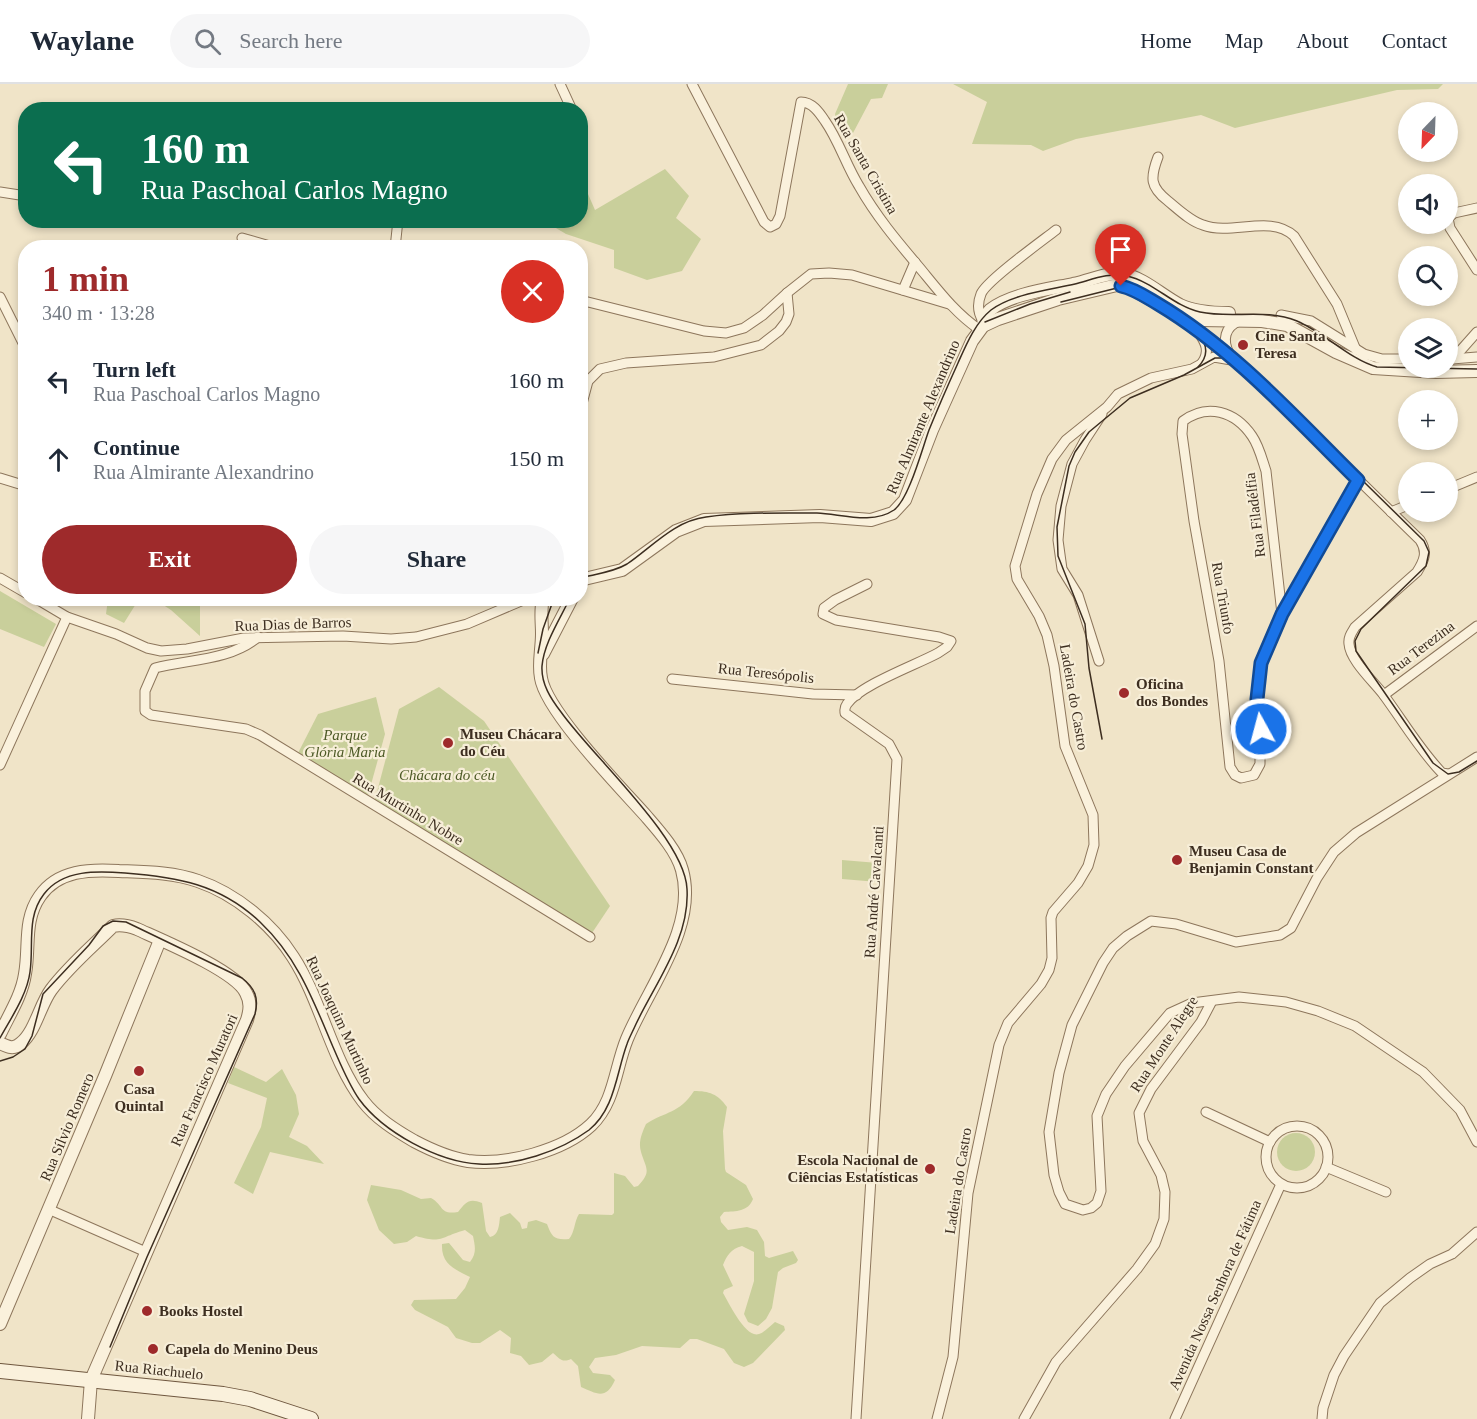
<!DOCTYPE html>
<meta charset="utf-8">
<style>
body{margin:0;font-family:Georgia,serif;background:#f6f6f7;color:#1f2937;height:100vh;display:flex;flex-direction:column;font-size:22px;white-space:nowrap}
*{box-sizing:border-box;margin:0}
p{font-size:20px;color:#747a83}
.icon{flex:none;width:33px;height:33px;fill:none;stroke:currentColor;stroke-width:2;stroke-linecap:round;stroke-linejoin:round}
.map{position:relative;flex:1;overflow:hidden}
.details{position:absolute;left:18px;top:156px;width:570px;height:366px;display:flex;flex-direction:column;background:#fff;border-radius:24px;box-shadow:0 3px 9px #0003}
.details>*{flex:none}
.hud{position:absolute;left:18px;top:18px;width:570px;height:126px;border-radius:24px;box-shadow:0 3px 9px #0003;background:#0b6e4f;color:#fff;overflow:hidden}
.needle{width:39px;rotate:203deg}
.controls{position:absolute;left:1398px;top:18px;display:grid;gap:12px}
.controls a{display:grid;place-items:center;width:60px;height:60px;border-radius:50%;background:#fff;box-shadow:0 3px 9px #0003;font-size:30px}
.pin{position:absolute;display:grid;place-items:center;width:51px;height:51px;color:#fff;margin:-62px -26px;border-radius:50% 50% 50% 0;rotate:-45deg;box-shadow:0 0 6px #0007}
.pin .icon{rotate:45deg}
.me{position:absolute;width:66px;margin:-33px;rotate:353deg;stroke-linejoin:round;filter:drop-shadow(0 0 4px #0008)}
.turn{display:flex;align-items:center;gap:21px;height:126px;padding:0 24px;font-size:27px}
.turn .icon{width:78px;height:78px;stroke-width:2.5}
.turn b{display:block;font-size:42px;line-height:51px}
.round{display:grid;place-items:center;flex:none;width:63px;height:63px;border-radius:32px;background:#f6f6f7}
.overview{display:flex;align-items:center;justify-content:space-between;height:102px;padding:0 24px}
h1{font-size:36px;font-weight:800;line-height:45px;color:#9e2a2b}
.action{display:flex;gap:12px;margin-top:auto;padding:12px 24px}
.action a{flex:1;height:69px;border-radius:36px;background:#9e2a2b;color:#fff;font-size:24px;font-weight:800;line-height:69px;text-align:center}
.action a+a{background:#f6f6f7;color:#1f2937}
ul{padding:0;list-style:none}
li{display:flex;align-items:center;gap:18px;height:78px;padding:0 24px}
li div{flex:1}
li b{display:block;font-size:22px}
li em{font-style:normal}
header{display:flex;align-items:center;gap:36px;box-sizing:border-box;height:84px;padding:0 30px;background:#fff;border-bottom:2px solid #e0e1e3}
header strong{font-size:28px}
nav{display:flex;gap:33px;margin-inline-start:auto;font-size:21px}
.search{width:420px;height:54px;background:#f6f6f7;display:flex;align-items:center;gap:15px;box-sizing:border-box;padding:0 21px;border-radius:33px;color:#747a83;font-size:22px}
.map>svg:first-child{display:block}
.green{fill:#c9cf9b}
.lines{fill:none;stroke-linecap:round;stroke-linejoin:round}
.minor-casing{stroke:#8d765c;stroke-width:11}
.tertiary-casing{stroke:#8d765c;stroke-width:14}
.secondary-casing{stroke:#6f573f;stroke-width:16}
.minor{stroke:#faf1dc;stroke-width:9}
.tertiary{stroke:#faf1dc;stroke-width:12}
.secondary{stroke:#faf1dc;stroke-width:14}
.tram{stroke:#3d2e20;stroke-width:1.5}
.route-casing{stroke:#114b97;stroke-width:15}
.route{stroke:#1a73e8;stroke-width:10}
.poi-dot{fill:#9e2a2b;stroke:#f7eed8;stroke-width:2}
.labels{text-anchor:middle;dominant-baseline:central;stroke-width:4.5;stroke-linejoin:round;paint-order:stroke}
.street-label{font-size:15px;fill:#3d2e20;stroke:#f7eed8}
.poi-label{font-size:15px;font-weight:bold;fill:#3d2e20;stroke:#f7eed8;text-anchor:start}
.park-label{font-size:15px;font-style:italic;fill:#4d5a26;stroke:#f7eed8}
</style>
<header>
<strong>Waylane</strong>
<div class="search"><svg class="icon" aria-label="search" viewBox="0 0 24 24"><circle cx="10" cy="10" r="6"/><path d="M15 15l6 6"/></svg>Search here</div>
<nav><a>Home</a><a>Map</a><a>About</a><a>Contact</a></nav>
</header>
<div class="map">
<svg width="1477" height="1335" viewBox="0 0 1477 1335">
<rect width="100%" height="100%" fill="#f0e4c8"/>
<g class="green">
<path d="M848 0H888L882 14 871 15 853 49 838 43 835 30Z"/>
<path d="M953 0H1443L1438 5 1397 6 1235 44 1201 31 1076 55 1043 67 1031 61 972 60 987 18Z"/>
<path d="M665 85 689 112 676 134 701 155 682 187 647 196 614 184V166L566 150 544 137 580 136 581 94 595 126Z"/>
<path d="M0 507 56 540 44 563 0 545Z"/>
<path d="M108 515V514L139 515 124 539 106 530Z"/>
<path d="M154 515H200V552L171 526Z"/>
<path d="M439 603 484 637 610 822 590 852 374 719 399 625Z"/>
<path d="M376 613 385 650 367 715 296 673 318 630Z"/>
<path d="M842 776 878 779V798L842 795Z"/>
<path d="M234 983 266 998 282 985 296 1011 299 1030 289 1053 307 1062 324 1080 270 1068 253 1110 234 1099 261 1043 267 1014 228 999Z"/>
<path d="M694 1007C709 1007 718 1010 727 1023L723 1047 725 1085 726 1088 746 1101 753 1115C748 1128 736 1127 724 1128L720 1133 721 1138 728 1146 747 1143 757 1146 764 1158 765 1172 769 1174 793 1167 798 1176 796 1179 783 1184 778 1188 772 1224 766 1235 758 1242 748 1238 744 1230 754 1197V1168L742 1162C731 1165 727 1171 723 1181L733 1202 724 1206 723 1209C729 1219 746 1255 759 1250 765 1248 770 1242 775 1238L784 1242 785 1246 753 1279 744 1283 734 1279 724 1265 697 1255H690L680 1264 642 1262 616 1271 595 1274 589 1283 593 1289 610 1291 615 1296C606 1316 597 1310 581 1303L578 1282 571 1275C562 1279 560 1275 553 1269L542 1278 529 1281 521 1272 510 1269 511 1254 500 1246 480 1259H472L456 1254 448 1243 415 1226 411 1221 414 1216 456 1215 465 1204 470 1193C454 1185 441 1180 442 1160L449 1159 463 1176 470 1178C477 1169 475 1162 473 1152L465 1146C440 1153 443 1160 416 1152L407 1158 394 1160 379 1146 367 1116 371 1101 401 1106 421 1115 431 1114C445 1122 439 1131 458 1128 466 1118 469 1114 482 1119L486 1147 490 1153C499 1151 499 1141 500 1133L510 1129 520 1139 522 1145 527 1144 528 1138 536 1136 547 1140C552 1154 555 1156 569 1155 575 1148 574 1138 579 1130L612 1131 614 1129V1089L625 1092 634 1103 638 1102C652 1087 646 1085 641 1068 638 1058 642 1049 646 1040 666 1027 679 1030 694 1007Z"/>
<circle cx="1296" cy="1068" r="19"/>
</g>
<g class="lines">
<defs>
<g id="minor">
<path d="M560 0 572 26"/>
<path d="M692 0 764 138 770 143 776 140 780 132 801 18C812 18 819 28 825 37 839 57 846 81 859 102 876 132 897 157 919 183 938 206 955 229 980 246"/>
<path d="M1158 73C1150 94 1150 103 1168 117 1179 126 1190 137 1203 141 1232 152 1270 130 1294 152L1337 220 1356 266"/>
<path d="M0 108 26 112"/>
<path d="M1477 124 1454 129 1448 134 1450 144 1477 186"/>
<path d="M242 154 277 164"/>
<path d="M395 164 398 136"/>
<path d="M903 206 915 178"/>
<path d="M0 213 26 265"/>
<path d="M580 216 704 247 726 249 744 244 763 231 787 209 811 190 829 189 852 191 949 220"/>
<path d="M1281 231 1311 237 1364 270 1382 275H1408"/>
<path d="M1178 232 1200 247 1238 278 1420 456C1428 468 1424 477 1417 488L1355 543C1352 548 1348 553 1349 560 1350 576 1373 597 1383 610 1403 637 1419 665 1442 689L1448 690"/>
<path d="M983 237C978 229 977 220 981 210 986 197 1042 157 1056 146"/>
<path d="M1199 249C1206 259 1210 268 1202 279"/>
<path d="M1229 269C1222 256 1225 243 1239 237"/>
<path d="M1452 275 1477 273"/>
<path d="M1453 275 1477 248"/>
<path d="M580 327 588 297 600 285 626 279 714 273 761 261 779 247 786 238 789 230 787 209"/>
<path d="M0 394 26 402"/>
<path d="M1448 405 1477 393"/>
<path d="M1391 428 1408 421"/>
<path d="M0 494 26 509"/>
<path d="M35 514 67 533 116 550 147 564 161 567 187 565 244 554 343 552 391 555 416 553 467 540 528 514"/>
<path d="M1282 530 1266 387C1262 375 1259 362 1252 352 1235 327 1207 319 1183 337L1182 350 1194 437 1219 577 1230 683 1235 691 1241 694 1254 691 1260 680V668L1261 646 1257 615 1261 579 1282 530 1358 396"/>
<path d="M258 553C229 577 189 575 155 584L145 607V627L151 631 246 645 260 651 590 853"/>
<path d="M1099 577 1078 511 1062 485 1058 456 1061 422 1072 380 1085 356 1102 330"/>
<path d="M672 595 813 610 857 611"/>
<path d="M1384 611 1477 542"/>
<path d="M1477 673 1356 749 1334 768 1317 794 1291 844 1280 851 1236 858 1176 840 1151 837 1127 852 1113 864 1103 879 1072 941 1059 989 1049 1048 1054 1091 1059 1108 1065 1120 1083 1126 1091 1124 1097 1119 1101 1107 1097 1032 1106 1010 1125 982 1170 929 1192 919 1239 913 1286 918 1318 927 1355 942 1423 988 1460 1026 1477 1058"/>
<path d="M0 681 67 533"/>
<path d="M1206 1028 1270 1058"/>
<circle cx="1297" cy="1073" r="31"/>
<path d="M1326 1083 1386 1108"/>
<path d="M48 1125 146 1168"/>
<path d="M856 1335 897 675 889 660 845 629C845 625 844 624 847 620 860 601 916 581 938 569L947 563 951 557 939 553 836 536 823 530 824 524 835 516 867 500"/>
<path d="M937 1335 953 1273 968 1109 999 961 1008 939 1041 900 1049 886 1052 874 1051 834 1053 828 1078 799 1088 782 1094 761 1093 731 1065 662 1054 582 1047 551 1039 532 1017 495 1015 482 1037 410 1052 375 1066 356 1107 323 1118 310 1151 294 1192 285 1214 273 1237 277"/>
<path d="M1024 1335 1056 1278 1137 1185 1155 1160 1164 1135 1165 1108 1161 1091 1143 1057 1139 1029 1151 1005 1201 938 1212 917"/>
<path d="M1175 1335 1281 1100"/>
<path d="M1322 1335 1323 1324 1334 1291 1344 1272 1380 1219 1410 1194 1430 1180 1452 1170 1477 1148"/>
</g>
<g id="tertiary">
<path d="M983 242C983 236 985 231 990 226 1010 210 1049 205 1073 200 1090 197 1106 188 1123 190 1144 194 1161 211 1180 221 1195 228 1212 229 1229 229"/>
<path d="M580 496 622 486 676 447 704 436 820 432 871 436 893 429 905 416 932 346 972 257 983 242 998 235 1058 215 1117 201 1130 204 1172 227 1200 236 1262 237 1287 241 1336 268 1373 284 1436 288 1477 287"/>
<path d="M543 570 572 514"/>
<path d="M0 950C9 931 22 911 25 890 30 863 23 836 40 812 58 786 90 785 119 787 145 788 173 788 198 797 236 810 272 840 293 873 321 916 332 977 363 1017 376 1034 395 1046 414 1057 431 1066 449 1074 468 1077 506 1082 563 1067 591 1041 615 1018 615 984 627 955 648 904 698 843 682 786 677 767 659 747 646 732 621 704 546 627 541 594 538 580 542 565 542 550 542 537 540 527 543 514"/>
<path d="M0 959C8 963 14 966 21 959 35 948 40 921 51 906 69 882 92 863 113 842 122 840 129 842 137 845 161 856 236 887 246 909 251 918 250 926 247 936L91 1296 88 1335"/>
<path d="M0 1240 105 992 160 856"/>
</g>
<path id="secondary" d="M0 1287 223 1310 250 1315 311 1335"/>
</defs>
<use href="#minor" class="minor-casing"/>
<use href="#tertiary" class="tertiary-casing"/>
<use href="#secondary" class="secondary-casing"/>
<use href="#minor" class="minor"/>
<use href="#tertiary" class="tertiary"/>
<use href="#secondary" class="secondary"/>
<g class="tram">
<path d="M1061 218 1117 204 1169 223"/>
<path d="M1170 224 1215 254 1239 275 1424 457 1429 468 1426 482 1361 545 1355 557 1356 567 1433 679 1448 690 1459 688 1477 677"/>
<path d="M985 238 1030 220 1070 208"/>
<path d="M1198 249C1208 261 1209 272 1198 283"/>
<path d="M580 494C596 490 614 488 627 480 652 463 674 437 706 433 742 428 781 429 817 429 841 430 872 441 894 426 909 415 922 365 929 346 938 324 948 301 958 279 966 261 975 239 991 226 1012 210 1049 206 1075 200 1091 196 1109 188 1127 192 1154 198 1173 222 1200 228 1232 235 1265 224 1297 237 1325 249 1349 275 1377 283L1477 285"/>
<path d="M538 569 543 545 554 514"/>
<path d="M1102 655 1089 584 1085 540 1058 472 1057 443 1069 382 1075 368 1089 348 1130 314 1184 291 1215 274H1224L1240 279"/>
<path d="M0 954C11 934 27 911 30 888 34 861 26 833 44 810 63 785 98 787 125 789 177 793 220 800 260 838 298 874 313 916 333 963 341 981 348 999 359 1015 383 1048 438 1078 479 1080 515 1082 559 1068 589 1046 615 1025 616 990 627 960 629 954 633 947 636 940 656 898 690 854 687 805 685 755 592 672 561 628 551 615 541 600 542 582 544 559 560 535 570 514"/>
<path d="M0 977 13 973 25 965 32 952 43 910 89 861 103 842 113 837 126 838 242 894C255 904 259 914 255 930L147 1173 110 1263"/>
</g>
</g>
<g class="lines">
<defs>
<path id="route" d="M1121 202C1135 205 1146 213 1158 220 1235 266 1295 334 1358 396L1282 530 1261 579 1257 615 1261 645"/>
</defs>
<use href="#route" class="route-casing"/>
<use href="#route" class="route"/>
</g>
<g class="poi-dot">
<circle cx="1243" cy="261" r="6"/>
<circle cx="1124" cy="609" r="6"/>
<circle cx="448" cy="659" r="6"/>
<circle cx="1177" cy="776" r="6"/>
<circle cx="139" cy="987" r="6"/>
<circle cx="930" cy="1085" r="6"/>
<circle cx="147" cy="1227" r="6"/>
<circle cx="153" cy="1265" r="6"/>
</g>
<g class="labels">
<g class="street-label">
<text transform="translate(866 80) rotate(60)">Rua Santa Cristina</text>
<text transform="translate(923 333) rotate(-67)">Rua Almirante Alexandrino</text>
<text transform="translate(1255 431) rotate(-97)">Rua Filadélfia</text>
<text transform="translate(1223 514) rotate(80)">Rua Triunfo</text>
<text transform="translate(293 540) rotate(-2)">Rua Dias de Barros</text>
<text transform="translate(1421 564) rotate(-37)">Rua Terezina</text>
<text transform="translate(766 589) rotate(6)">Rua Teresópolis</text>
<text transform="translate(1074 613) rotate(80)">Ladeira do Castro</text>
<text transform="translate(408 725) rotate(31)">Rua Murtinho Nobre</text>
<text transform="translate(874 808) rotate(-86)">Rua André Cavalcanti</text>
<text transform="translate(340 936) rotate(65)">Rua Joaquim Murtinho</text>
<text transform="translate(1164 960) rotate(-57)">Rua Monte Alegre</text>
<text transform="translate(204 996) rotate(-66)">Rua Francisco Muratori</text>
<text transform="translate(67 1043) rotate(-67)">Rua Sílvio Romero</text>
<text transform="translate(958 1097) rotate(-81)">Ladeira do Castro</text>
<text transform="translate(1215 1211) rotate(-66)">Avenida Nossa Senhora de Fátima</text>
<text transform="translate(159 1286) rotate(6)">Rua Riachuelo</text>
</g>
<g class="poi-label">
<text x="1255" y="252">Cine Santa<tspan x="1255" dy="17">Teresa</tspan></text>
<text x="1136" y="600">Oficina<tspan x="1136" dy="17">dos Bondes</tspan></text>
<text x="460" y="650">Museu Chácara<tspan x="460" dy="17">do Céu</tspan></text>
<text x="1189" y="767">Museu Casa de<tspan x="1189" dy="17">Benjamin Constant</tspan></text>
<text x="139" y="1005" text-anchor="middle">Casa<tspan x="139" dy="17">Quintal</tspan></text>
<text x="918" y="1076" text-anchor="end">Escola Nacional de<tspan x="918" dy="17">Ciências Estatísticas</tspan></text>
<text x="159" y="1227">Books Hostel</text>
<text x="165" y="1265">Capela do Menino Deus</text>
</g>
<g class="park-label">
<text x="345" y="651">Parque<tspan x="345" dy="17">Glória Maria</tspan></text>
<text x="447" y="691">Chácara do céu</text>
</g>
</g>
</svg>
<div class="controls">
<a><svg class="needle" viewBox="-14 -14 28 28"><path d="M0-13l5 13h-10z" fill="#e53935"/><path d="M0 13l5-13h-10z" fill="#747a83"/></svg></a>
<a><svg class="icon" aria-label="sound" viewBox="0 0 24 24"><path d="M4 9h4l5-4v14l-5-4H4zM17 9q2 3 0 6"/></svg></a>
<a><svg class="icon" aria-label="search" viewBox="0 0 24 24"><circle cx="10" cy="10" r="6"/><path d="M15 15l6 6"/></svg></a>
<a><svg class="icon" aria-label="layers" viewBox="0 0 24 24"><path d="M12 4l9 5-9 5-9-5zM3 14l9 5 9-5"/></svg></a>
<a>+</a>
<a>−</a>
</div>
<div class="pin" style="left:1121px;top:202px;background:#d93025"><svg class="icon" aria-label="arrive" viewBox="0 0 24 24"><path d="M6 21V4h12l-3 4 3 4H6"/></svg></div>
<svg class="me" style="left:1261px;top:645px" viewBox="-20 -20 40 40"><circle r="17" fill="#1a73e8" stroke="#fff" stroke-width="3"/><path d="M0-11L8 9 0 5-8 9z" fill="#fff"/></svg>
<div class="hud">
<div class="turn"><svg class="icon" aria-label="left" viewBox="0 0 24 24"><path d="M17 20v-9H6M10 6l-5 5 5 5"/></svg><div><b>160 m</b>Rua Paschoal Carlos Magno</div></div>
</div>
<section class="details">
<div class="overview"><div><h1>1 min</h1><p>340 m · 13:28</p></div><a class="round" style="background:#d93025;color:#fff"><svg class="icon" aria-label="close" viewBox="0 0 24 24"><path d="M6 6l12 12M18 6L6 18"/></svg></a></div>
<ul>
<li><svg class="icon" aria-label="left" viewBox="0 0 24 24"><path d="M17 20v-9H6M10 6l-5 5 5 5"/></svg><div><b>Turn left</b><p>Rua Paschoal Carlos Magno</p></div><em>160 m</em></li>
<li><svg class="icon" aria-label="ahead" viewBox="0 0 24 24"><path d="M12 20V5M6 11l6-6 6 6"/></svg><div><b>Continue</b><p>Rua Almirante Alexandrino</p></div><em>150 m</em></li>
</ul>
<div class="action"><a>Exit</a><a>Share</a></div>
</section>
</div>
